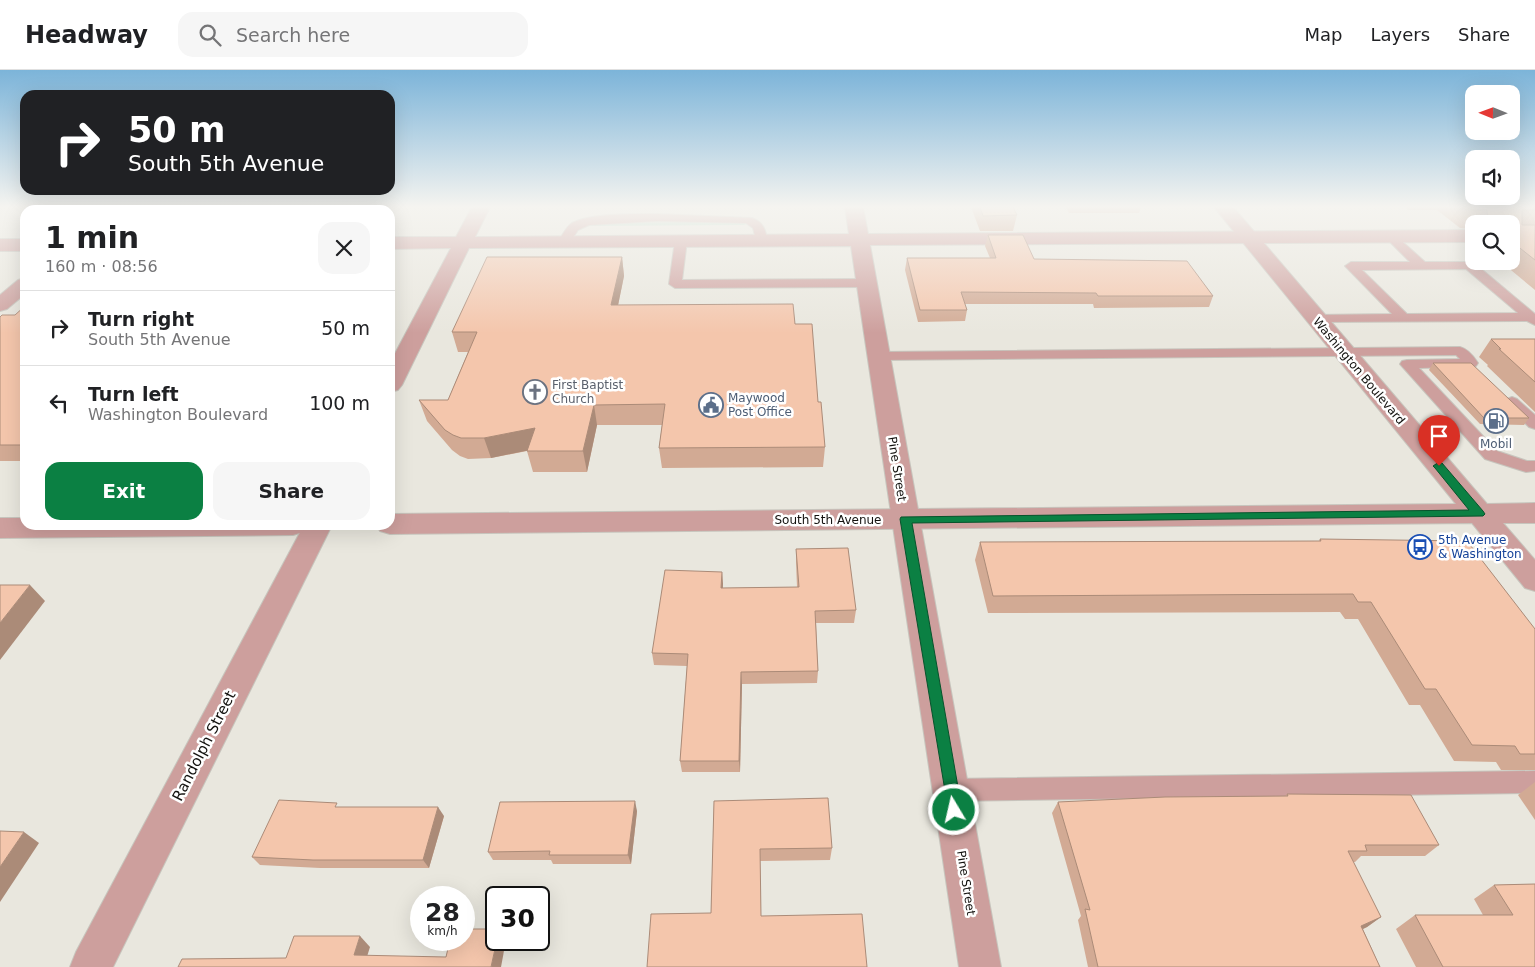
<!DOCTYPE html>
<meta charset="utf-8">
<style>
body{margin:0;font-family:"DejaVu Sans",sans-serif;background:#f6f6f6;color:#202124;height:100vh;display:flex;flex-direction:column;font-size:19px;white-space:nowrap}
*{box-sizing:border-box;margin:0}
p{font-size:16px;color:#757577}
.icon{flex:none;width:28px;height:28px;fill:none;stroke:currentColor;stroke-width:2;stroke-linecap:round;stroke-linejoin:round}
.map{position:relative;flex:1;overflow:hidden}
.details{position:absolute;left:20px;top:135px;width:375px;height:325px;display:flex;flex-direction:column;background:#fff;border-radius:15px;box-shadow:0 5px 20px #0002}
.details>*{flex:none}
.hud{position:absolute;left:20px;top:20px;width:375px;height:105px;border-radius:15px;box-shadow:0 5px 20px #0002;background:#202124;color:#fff;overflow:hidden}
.needle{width:32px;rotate:271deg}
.tools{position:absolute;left:1465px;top:15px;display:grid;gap:10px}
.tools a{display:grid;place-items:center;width:55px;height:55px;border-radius:10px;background:#fff;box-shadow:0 5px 20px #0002;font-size:25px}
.speed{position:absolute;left:410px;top:816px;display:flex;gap:10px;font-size:25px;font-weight:700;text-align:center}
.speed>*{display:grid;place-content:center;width:65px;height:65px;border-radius:50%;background:#fff;box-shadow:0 5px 20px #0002;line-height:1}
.speed small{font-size:12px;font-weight:400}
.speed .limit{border:2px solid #111;border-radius:8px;background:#fff;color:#111}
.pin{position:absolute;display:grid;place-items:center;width:42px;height:42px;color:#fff;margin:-51px -21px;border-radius:50% 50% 50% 0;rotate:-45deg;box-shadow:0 0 5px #0007}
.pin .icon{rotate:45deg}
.me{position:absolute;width:55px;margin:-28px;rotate:351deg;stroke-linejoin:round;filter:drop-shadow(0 0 4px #0008)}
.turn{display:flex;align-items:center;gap:18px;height:105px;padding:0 25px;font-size:22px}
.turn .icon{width:65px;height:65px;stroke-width:2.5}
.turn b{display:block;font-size:35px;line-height:42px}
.round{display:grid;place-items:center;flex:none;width:52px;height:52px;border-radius:15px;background:#f6f6f6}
.headline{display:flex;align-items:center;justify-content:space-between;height:85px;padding:0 25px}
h1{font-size:30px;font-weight:800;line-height:38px}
.cta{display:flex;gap:10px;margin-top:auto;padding:10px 25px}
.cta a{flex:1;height:58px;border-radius:15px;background:#0b8043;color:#fff;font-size:20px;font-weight:800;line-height:58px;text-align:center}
.cta a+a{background:#f6f6f6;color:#202124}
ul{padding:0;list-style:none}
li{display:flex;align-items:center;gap:15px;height:75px;padding:0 25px;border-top:1px solid #e0e0e0}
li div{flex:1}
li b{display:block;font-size:19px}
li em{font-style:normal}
header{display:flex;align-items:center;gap:30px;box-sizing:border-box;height:70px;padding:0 25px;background:#fff;border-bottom:1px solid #e0e0e0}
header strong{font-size:24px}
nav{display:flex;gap:28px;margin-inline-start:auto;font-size:18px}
.search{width:350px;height:45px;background:#f6f6f6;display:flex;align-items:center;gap:12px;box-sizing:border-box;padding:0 18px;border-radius:15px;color:#757577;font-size:19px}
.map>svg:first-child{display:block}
.green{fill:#badecb}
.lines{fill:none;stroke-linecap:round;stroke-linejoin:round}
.service-casing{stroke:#c7c5bd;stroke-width:2}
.minor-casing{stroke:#c7c5bd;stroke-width:2}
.tertiary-casing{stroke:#c7c5bd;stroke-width:2}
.service{fill:#cd9f9d;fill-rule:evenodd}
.minor{fill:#cd9f9d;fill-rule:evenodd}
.tertiary{fill:#cd9f9d;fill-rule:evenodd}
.wall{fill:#d2aa94}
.shaded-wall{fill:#ab8b78}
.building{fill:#f4c6ac;stroke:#ab8b78}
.route{fill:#0b8043;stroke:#07532c}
.labels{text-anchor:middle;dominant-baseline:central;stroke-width:5;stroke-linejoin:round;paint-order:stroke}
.street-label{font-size:12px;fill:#12110e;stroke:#fff}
.worship-label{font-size:12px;fill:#5b616d;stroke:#fff;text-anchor:start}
.service-label{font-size:12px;fill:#4e5e75;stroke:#fff;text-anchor:start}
.transit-label{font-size:12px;fill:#164399;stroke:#fff;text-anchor:start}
.near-street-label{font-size:15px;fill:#12110e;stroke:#fff}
</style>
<header>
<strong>Headway</strong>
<div class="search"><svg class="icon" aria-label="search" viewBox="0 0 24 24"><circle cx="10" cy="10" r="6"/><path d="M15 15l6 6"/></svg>Search here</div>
<nav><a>Map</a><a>Layers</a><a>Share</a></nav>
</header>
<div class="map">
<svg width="1535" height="897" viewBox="0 0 1535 897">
<rect width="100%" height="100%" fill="#e9e7de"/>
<path class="green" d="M681 152H737L747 155 587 156 611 153Z"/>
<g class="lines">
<defs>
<g id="service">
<path d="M658 144 752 148C763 152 766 160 767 171L765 174H757L753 158 746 153 658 151 589 155 578 160 568 175H560L558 172C562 166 566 157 572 153 591 143 636 144 658 144Z"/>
<path d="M1391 163 1395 165 1425 192H1473L1535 244V255L1527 251 1311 252 1309 249 1316 245 1392 244 1345 196 1351 192H1410L1385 167ZM1466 199 1518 243 1407 244 1362 200Z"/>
<path d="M681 167 687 171 682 210 866 209 872 213 866 217 675 218 669 214 675 171Z"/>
<path d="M1460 277C1468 279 1474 287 1478 293L1476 296 1471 297 1464 294 1457 297 1419 298 1497 381 1527 391H1535V401L1526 402 1485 389 1400 294 1402 291 1407 290 1460 289 1456 285 879 290 874 289 872 286 874 283 879 282Z"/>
<path d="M1512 327 1517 329 1535 345V359L1529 357 1504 332 1507 329Z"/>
<path d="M1535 701V723L951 731 943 728 939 720 943 712 951 709Z"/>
</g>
<g id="minor">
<path d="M106 137H125L123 140H104Z"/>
<path d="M472 137H490L475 167 849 164 845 137H863L868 164 1474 160V172L870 175 1001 897H959L851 176 469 178 402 315 398 320 390 322V293L451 178 390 179V167H456Z"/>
<rect x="0" y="169" width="25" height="12"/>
<path d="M25 208V224L7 239 0 241V225L18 210Z"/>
<path d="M304 455H332L113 897H70L76 882Z"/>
</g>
<g id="tertiary">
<path d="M1214 137H1233L1487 434 1535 433V453H1503L1535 490V521L1525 518 1472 453 390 464 380 461 377 455H390V444L1456 434Z"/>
<path d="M0 448H25V455H307L303 462 293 465 0 468Z"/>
</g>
</defs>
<use href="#service" class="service-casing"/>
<use href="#minor" class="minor-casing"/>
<use href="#tertiary" class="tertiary-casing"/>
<use href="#service" class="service"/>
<use href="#minor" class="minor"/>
<use href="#tertiary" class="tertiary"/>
</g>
<g class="wall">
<path d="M971 137H1013L1017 145 1013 161H980Z"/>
<path d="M1066 137H1141L1139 143H1069Z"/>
<path d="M1405 137H1535V220L1500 191H1511V154H1474V159L1460 158 1437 140H1408Z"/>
<path d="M988 165 1034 189 1213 226 1209 237 1094 238 1093 234H965L967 240 965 251 918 252 905 200 907 188H990L985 176Z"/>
<path d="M622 187 624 206 618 235 795 254 818 332 825 377 823 397 662 398 659 378 662 355H597L587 402H533L527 381 491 388 468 389 460 386 452 380 427 351 419 330H448L468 282H458L452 262Z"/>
<path d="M25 236V391H0V247L15 245Z"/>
<path d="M1491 269H1535V342L1487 296 1488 295 1479 287Z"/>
<path d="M1433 293 1529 348 1524 355 1480 354 1429 300Z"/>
<path d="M1320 469 1535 559V700H1501L1496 692 1454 691 1420 635H1409L1358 549H1345L1340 542 988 543 975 490 980 472 1319 471Z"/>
<path d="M796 479 856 540 854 553H816L818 601 817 613 742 614 740 702H682L680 691 687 596 654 595 652 583 722 502 723 518 797 517 796 492Z"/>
<path d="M1535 712V750L1518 725Z"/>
<path d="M1287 724 1439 775 1425 786H1361L1355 792H1353L1381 847 1367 857 1363 859 1380 897H1088L1078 850 1081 846 1052 743 1058 732 1285 726Z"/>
<path d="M714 731 832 778 830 790 760 791 761 846 711 843Z"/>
<path d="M340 737 444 746 429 798H320L260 795 252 787Z"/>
<path d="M637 741 631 794H553L551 790H493L488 782Z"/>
<path d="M1535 814V897H1416L1396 859 1415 845H1483L1474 829 1494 815Z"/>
</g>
<g class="shaded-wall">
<path d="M325 137H343L340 140H322Z"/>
<path d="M622 187 624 206 614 255 611 235Z"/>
<path d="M594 335 597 355 587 402 583 381Z"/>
<path d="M535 358 540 378 491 388 484 368Z"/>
<path d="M722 502 723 514 722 530 721 518Z"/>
<path d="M30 515 45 531 0 590V553Z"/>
<path d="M741 602 742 614 740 702 739 691Z"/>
<path d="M635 731 637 741 631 794 628 785Z"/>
<path d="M438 737 444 746 429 798 423 790Z"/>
<path d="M24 762 39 773 0 832V797Z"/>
<path d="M1381 847 1367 857 1348 866 1361 856Z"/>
<path d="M360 866 370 877 364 896 354 885Z"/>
<path d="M497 870H506L501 897H491Z"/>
</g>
<g class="building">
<path d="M137 137H325L322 140H134Z"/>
<path d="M980 137H1013L1017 145 983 146Z"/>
<path d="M1468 137H1535V140H1522V155H1535V190L1511 171V154H1489L1488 153 1487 140H1471Z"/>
<path d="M988 165H1023L1034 189 1187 191 1213 226H1098L1096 223 961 222 967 240H920L907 188H996Z"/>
<path d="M487 187H622L611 235 793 234 795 254H812L818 332H821L825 377 659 378 665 334 594 335 583 381H527L535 358 484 368H461L453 365 445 360 419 330H448L477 262H452Z"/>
<path d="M25 236V375H0V247L2 245H15Z"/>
<path d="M1491 269H1535V312L1499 279H1501Z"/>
<path d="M1433 293H1471L1529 348H1484Z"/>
<path d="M1320 469 1467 471 1535 559V684H1520L1515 676 1472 675 1436 619H1425L1371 532H1358L1353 524 993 526 980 472 1321 471Z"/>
<path d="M848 478 856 540 815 541 818 601 741 602 739 691H680L688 584 652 583 665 500 722 502 721 518 799 517 796 479Z"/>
<path d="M0 515H30L0 553Z"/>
<path d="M1287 724 1411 725 1439 775H1365L1367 781H1348L1381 847 1361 856 1380 897H1098L1085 839 1090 840 1058 732 1165 727 1288 726Z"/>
<path d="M828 728 832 778 760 779 761 846 862 844 867 897H647L651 844 711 843 714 731Z"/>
<path d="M279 730 337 733 335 737H438L423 790H313L252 787Z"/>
<path d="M635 731 628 785H549L550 781 488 782 500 732Z"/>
<path d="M0 761 24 762 0 797Z"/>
<path d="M1535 814V897H1443L1415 845H1513L1494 815Z"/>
<path d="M464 859H496V870H497L491 897H178L182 889 286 888 294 866H360L354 885 446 887 450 870H464Z"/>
</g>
<linearGradient id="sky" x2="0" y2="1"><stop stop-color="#7cb4d9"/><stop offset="0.52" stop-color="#f5f4f0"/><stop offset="1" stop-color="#f5f4f0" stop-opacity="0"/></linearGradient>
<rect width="1535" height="263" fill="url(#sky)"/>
<path class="route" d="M1439 392 1442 393 1483 441 1485 444 1483 446 912 453 962 740 959 745 954 747 949 745 900 449 901 447 1469 440 1435 398 1433 396Z"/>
<defs>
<symbol id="church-ring" viewBox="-11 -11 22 22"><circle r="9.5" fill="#fff" stroke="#6b7280" stroke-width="1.5"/><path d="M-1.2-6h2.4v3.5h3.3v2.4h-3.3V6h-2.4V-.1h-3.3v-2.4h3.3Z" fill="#6b7280"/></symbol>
<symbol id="civic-ring" viewBox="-11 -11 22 22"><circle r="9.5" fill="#fff" stroke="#5c6f8a" stroke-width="1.5"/><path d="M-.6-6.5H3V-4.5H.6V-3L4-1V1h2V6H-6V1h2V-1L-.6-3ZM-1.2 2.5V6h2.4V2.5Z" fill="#5c6f8a"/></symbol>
<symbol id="fuel-ring" viewBox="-11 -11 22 22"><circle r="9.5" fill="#fff" stroke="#5c6f8a" stroke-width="1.5"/><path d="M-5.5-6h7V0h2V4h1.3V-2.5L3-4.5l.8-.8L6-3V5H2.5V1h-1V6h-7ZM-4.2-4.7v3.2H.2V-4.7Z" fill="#5c6f8a"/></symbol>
<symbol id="bus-ring" viewBox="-11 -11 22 22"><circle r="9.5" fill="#fff" stroke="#1a4fb4" stroke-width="1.5"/><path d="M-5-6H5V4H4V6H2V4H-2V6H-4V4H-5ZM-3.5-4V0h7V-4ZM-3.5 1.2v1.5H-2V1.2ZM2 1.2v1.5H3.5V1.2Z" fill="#1a4fb4"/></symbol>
</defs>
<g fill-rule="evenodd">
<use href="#church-ring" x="521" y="308" width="28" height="28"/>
<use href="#civic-ring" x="697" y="321" width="28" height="28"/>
<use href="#fuel-ring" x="1482" y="337" width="28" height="28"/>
<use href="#bus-ring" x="1406" y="463" width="28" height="28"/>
</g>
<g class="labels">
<g class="street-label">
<text transform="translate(1359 301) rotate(50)">Washington Boulevard</text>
<text transform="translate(897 399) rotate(81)">Pine Street</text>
<text x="828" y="450">South 5th Avenue</text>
<text transform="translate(966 813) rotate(81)">Pine Street</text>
</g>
<g class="worship-label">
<text x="552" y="315">First Baptist<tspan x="552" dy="14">Church</tspan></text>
</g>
<g class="service-label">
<text x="728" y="328">Maywood<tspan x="728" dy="14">Post Office</tspan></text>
<text x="1496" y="374" text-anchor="middle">Mobil</text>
</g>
<g class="transit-label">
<text x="1438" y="470">5th Avenue<tspan x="1438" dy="14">&amp; Washington</tspan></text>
</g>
<g class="near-street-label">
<text transform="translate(204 676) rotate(-63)">Randolph Street</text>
</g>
</g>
</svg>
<div class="tools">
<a><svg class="needle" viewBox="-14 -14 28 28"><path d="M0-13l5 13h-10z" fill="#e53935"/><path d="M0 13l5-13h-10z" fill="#757577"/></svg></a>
<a><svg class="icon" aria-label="sound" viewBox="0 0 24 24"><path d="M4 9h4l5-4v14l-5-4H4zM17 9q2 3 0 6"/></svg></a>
<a><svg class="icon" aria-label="search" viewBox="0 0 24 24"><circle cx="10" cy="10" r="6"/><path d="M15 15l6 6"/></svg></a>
</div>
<div class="speed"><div>28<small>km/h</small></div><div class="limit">30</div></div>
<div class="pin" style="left:1439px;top:396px;background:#d93025"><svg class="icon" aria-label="arrive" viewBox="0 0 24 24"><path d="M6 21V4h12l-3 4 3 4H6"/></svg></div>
<svg class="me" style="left:954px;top:740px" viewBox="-20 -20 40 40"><circle r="17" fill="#0b8043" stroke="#fff" stroke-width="3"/><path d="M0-11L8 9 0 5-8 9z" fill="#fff"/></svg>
<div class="hud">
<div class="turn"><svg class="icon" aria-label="right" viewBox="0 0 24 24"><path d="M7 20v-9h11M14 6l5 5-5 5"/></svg><div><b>50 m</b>South 5th Avenue</div></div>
</div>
<section class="details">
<div class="headline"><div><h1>1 min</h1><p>160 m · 08:56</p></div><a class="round"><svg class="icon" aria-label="close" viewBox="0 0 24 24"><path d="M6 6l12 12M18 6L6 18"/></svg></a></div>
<ul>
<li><svg class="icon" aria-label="right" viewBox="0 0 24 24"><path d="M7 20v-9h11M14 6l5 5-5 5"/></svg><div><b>Turn right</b><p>South 5th Avenue</p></div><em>50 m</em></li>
<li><svg class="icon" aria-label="left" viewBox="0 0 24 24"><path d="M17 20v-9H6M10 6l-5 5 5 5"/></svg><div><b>Turn left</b><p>Washington Boulevard</p></div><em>100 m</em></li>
</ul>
<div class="cta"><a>Exit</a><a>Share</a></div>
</section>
</div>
